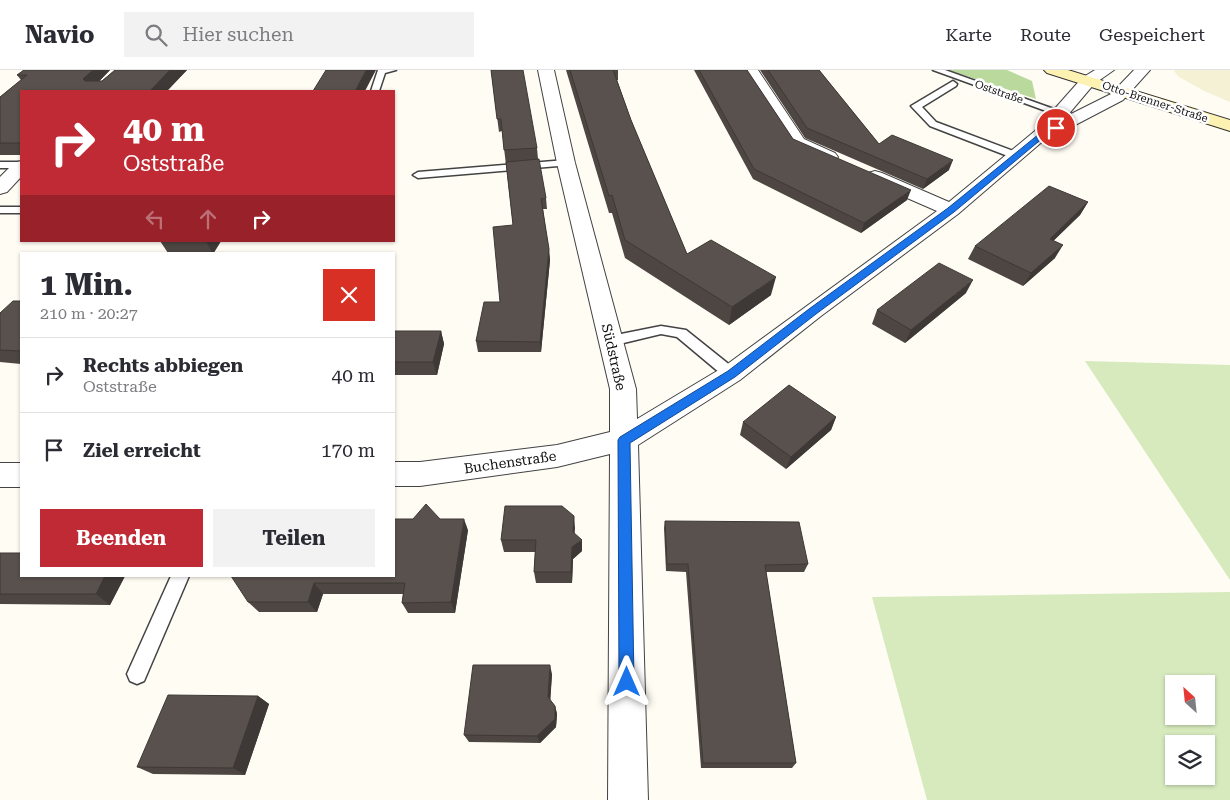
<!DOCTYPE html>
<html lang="de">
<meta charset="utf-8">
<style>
body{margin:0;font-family:"Roboto Serif",serif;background:#f2f2f3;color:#2b2b33;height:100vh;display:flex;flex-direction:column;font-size:19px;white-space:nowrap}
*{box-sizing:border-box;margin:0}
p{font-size:16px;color:#7c7c81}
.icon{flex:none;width:28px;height:28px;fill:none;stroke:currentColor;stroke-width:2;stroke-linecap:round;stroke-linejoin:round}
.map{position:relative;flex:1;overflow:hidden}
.panel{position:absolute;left:20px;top:182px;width:375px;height:325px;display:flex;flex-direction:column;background:#fff;border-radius:0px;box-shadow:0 1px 4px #0004}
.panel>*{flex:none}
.guide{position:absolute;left:20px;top:20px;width:375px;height:152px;border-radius:0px;box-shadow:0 1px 4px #0004;background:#bf2a35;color:#fff;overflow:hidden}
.needle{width:32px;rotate:333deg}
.fabs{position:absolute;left:1165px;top:605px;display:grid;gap:10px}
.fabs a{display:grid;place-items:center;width:50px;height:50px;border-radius:0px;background:#fff;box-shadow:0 1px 4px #0004;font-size:25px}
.pin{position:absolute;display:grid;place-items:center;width:42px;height:42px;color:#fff;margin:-21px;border:2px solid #fff;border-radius:50%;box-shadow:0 1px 5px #0007}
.me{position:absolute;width:55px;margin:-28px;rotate:0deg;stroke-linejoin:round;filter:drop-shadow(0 0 4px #0008)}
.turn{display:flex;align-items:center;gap:18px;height:105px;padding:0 20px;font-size:22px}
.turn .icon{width:65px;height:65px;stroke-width:2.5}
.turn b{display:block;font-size:35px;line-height:42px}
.lanes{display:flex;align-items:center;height:48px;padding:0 20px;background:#0003;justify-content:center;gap:25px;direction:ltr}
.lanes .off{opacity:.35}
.round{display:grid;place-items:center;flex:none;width:52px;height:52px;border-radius:0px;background:#f2f2f3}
.headline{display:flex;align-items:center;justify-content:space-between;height:85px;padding:0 20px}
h1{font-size:30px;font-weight:700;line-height:38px}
.action{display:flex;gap:10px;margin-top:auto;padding:10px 20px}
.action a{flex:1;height:58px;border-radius:0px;background:#bf2a35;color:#fff;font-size:20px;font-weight:700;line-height:58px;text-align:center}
.action a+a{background:#f2f2f3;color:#2b2b33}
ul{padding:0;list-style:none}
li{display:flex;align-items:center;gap:15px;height:75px;padding:0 20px;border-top:1px solid #e1e1e2}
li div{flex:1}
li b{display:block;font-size:19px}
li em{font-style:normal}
header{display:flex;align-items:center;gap:30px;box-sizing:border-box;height:70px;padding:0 25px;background:#fff;border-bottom:1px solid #e1e1e2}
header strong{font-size:24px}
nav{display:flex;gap:28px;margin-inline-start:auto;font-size:18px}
.search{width:350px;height:45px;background:#f2f2f3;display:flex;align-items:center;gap:12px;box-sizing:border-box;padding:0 18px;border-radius:0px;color:#7c7c81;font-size:19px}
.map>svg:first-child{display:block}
.farmland{fill:#f5f1d4}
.green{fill:#d6eabd;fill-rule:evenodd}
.forest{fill:#bada9d}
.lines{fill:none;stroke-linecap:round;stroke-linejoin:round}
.lane-casing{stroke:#434343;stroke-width:3}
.street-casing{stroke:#434343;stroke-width:2}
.secondary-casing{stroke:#323232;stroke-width:2}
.lane{fill:#fff;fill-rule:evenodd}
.street{fill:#fff;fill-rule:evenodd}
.secondary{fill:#fdf2b1;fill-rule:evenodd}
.wall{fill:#4d4642}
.shaded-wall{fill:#3e3936}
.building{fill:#59514d;stroke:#3e3936}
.route{fill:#1a73e8;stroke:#114b97}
.labels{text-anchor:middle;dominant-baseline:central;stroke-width:5;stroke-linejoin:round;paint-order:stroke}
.far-street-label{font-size:11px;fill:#101010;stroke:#fff}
.street-label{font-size:14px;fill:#101010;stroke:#fff}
</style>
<header>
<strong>Navio</strong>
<div class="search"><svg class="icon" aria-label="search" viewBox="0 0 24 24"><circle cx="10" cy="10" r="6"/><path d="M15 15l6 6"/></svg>Hier suchen</div>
<nav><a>Karte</a><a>Route</a><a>Gespeichert</a></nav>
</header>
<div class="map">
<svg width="1230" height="730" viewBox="0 0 1230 730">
<rect width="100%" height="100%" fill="#fffcf4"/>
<path class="farmland" d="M1175 0H1230V32L1204 21 1179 7 1174 1Z"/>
<g class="green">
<path d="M1085 291 1230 295V510Z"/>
<path d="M1230 522V730H927L872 527ZM1174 614H1206V646H1174ZM1174 674H1206V706H1174Z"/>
</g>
<path class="forest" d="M948 0H1007L1032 11 1036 29Z"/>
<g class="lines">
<defs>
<g id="lane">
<path d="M378 0H396L385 3 379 21H371Z"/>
<path d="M933 0H945L1065 43 1063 45H1057Z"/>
<path d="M953 11 957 14 956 16 922 37 936 52 1021 84V88H1013L930 56 911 36Z"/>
<path d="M566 90 570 91V95L418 108 413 105 418 102Z"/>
<rect x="0" y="92" width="21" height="6"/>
<rect x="0" y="137" width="21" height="6"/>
<path d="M661 256 686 260 736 300 738 304 736 308H726L677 267 661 264 611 276 606 274 604 271 606 268 611 266Z"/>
<path d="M171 506H189L144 611 137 614 130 611 127 604Z"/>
</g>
<g id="street">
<path d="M538 0H554L575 93 636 319 637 349 722 298 937 141 868 111 866 107 868 103 875 101 882 103 949 132 1035 61 1082 8 1095 0H1114L1094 14 1067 46 1111 24 1134 0H1150L1123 30 1058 64 1050 65 958 144 821 246 740 310 638 375 648 730H608L610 384 557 397 420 416H394V392H420L557 375 610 362V319L557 93Z"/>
<path d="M742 0H758L804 69 835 83 838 87 835 91 829 92 823 91 792 77Z"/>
<path d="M21 91V107L7 122 0 124V107L14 93Z"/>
<rect x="0" y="393" width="21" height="24"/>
</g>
<path id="secondary" d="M1044 0H1068L1230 50V61L1047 3Z"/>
</defs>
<use href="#lane" class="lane-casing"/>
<use href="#street" class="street-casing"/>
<use href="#secondary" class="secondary-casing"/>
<use href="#lane" class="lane"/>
<use href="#street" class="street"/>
<use href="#secondary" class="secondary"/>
</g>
<g class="wall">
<path d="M24 0H110L99 11H102L115 0H187L167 21H21V85H0V27L21 10 17 5Z"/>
<path d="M491 0 537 78 538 89 546 128 547 139H543L550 190 541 282H478L476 271 500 232 513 155 502 61 499 62Z"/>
<path d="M566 0H618V10H617L631 50 687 184 771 225 729 255 625 188 612 143H609Z"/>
<path d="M694 0H747L793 69 907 130 861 163 753 109Z"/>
<path d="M760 0H819L879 74 949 100 923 119 805 68Z"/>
<path d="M1088 132 1080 145 1054 170 1055 188 1023 216 968 189 975 176Z"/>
<path d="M160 171H221L213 184 168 183Z"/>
<path d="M966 223 905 273 872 254 877 240Z"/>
<path d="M21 231V294L0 292V243Z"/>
<path d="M394 261H441L444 274 437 305H394Z"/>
<path d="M836 347 831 360 786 399 740 365 743 352Z"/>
<path d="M574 446V463L582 481 573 489 572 513H536L534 502 535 482H504L501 470Z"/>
<path d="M665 451 808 494 804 502H766L796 693 792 698H701L686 502 666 501 664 458Z"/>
<path d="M468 460 455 543H408L402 533 403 524H323L317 542H259L248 532Z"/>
<path d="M0 483 21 506H125L110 535 0 534Z"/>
<path d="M552 604 550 630 555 636 557 644 556 657 540 673 469 672 464 665Z"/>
<path d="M258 626 269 634 245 705 153 704 137 697Z"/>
</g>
<g class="shaded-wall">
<path d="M93 0H110L90 21 83 9Z"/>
<path d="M170 0H187L167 21H150Z"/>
<path d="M366 0H376L365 21H355Z"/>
<path d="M953 90 949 100 923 119 927 109Z"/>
<path d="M911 120 907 130 861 163 864 153Z"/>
<path d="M1088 132 1080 145 1042 182 1050 169Z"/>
<path d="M206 171H221L213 184Z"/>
<path d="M1063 175 1055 188 1023 216 1031 203Z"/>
<path d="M549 179 550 190 541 282 540 272Z"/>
<path d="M776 207 771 225 729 255 732 237Z"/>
<path d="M973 210 966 223 905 273 911 260Z"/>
<path d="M441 261 444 274 437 305 433 292Z"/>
<path d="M836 347 831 360 786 399 791 387Z"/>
<path d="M574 446 575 458 574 473 573 462Z"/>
<path d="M464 449 468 460 455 543 451 532Z"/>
<path d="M582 470V481L573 489 572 513 571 502 572 477Z"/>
<path d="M105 506H125L110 535 96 524Z"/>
<path d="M314 513 323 524 317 542 308 532Z"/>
<path d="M550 595 552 604 550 636 548 627Z"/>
<path d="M258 626 269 634 245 705 233 698Z"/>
<path d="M555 636 557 644 556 657 540 673 537 666Z"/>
</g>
<g class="building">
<path d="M24 0H93L83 9 85 11H102L115 0H170L150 21H21V73H0V27L27 5H17Z"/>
<path d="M326 0H366L355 21H313Z"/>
<path d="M491 0H523L537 78 504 80 501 49H497Z"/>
<path d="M570 0H613L631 50 687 184 711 170 776 207 732 237 625 170 612 125 609 126Z"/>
<path d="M699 0H747L793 69 911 120 864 153 754 99Z"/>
<path d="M768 0H819L879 74 892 65 953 90 927 109 807 58Z"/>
<path d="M539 89 546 128 541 129 549 179 540 272 476 271 484 232H500L493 157 513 155 506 92Z"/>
<path d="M1049 116 1088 132 1050 169 1063 175 1031 203 975 176Z"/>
<path d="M939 193 973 210 911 260 877 240Z"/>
<path d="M13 231H21V281L0 280V243Z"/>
<path d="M394 261H441L433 292H394Z"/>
<path d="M789 315 836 347 791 387 743 352Z"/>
<path d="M426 434 440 449H464L451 532 402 533 405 513H314L308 532H248L231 506H394V449H413Z"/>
<path d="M505 436H562L574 446 573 462 582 470 572 477 571 502H534L536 470H501Z"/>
<path d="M665 451 799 452 808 494 765 495 796 693H703L688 494H667Z"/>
<path d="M0 483H21V506H105L96 524H0Z"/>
<path d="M473 595H550L548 627 555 636V649L537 666 464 665Z"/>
<path d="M168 625 258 626 233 698 137 697Z"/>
</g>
<path class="route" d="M1056 55 1060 58 1059 59 1044 67 954 142 816 244 735 307 630 373 634 612 632 617 627 620 622 617 619 612 618 370 620 367 728 301 809 239 948 138 1039 64Z"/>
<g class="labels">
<g class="far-street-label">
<text transform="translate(999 22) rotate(19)">Oststraße</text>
<text transform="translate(1155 32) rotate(18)">Otto-Brenner-Straße</text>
</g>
<g class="street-label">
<text transform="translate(614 287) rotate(77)">Südstraße</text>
<text transform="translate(510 392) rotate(-8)">Buchenstraße</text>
</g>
</g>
</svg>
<div class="fabs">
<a><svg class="needle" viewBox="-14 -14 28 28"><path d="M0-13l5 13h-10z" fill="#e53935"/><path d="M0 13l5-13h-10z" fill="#7c7c81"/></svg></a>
<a><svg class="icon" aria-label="layers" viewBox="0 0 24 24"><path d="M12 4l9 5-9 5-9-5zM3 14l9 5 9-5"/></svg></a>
</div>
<div class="pin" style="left:1056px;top:58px;background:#d93025"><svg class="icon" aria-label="arrive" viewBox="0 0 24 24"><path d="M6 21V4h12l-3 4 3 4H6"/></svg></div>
<svg class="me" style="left:627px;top:612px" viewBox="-20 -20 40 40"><path d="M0-17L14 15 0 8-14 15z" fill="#1a73e8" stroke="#fff" stroke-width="4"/></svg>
<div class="guide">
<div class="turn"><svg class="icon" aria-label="right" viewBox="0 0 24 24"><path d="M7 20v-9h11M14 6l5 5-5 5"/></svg><div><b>40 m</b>Oststraße</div></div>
<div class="lanes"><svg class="icon off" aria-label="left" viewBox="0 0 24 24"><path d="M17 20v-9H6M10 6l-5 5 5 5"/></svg><svg class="icon off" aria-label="ahead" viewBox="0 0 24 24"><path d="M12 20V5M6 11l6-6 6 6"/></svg><svg class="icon" aria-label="right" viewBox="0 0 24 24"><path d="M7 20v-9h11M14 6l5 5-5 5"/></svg></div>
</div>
<section class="panel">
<div class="headline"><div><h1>1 Min.</h1><p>210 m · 20:27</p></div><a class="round" style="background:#d93025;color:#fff"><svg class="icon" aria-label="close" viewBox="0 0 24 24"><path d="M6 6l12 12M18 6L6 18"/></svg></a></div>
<ul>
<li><svg class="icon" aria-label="right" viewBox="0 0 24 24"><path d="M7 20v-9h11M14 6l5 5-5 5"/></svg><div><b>Rechts abbiegen</b><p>Oststraße</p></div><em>40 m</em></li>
<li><svg class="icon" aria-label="arrive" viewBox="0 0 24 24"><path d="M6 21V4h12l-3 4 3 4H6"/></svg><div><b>Ziel erreicht</b></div><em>170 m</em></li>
</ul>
<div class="action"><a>Beenden</a><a>Teilen</a></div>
</section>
</div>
